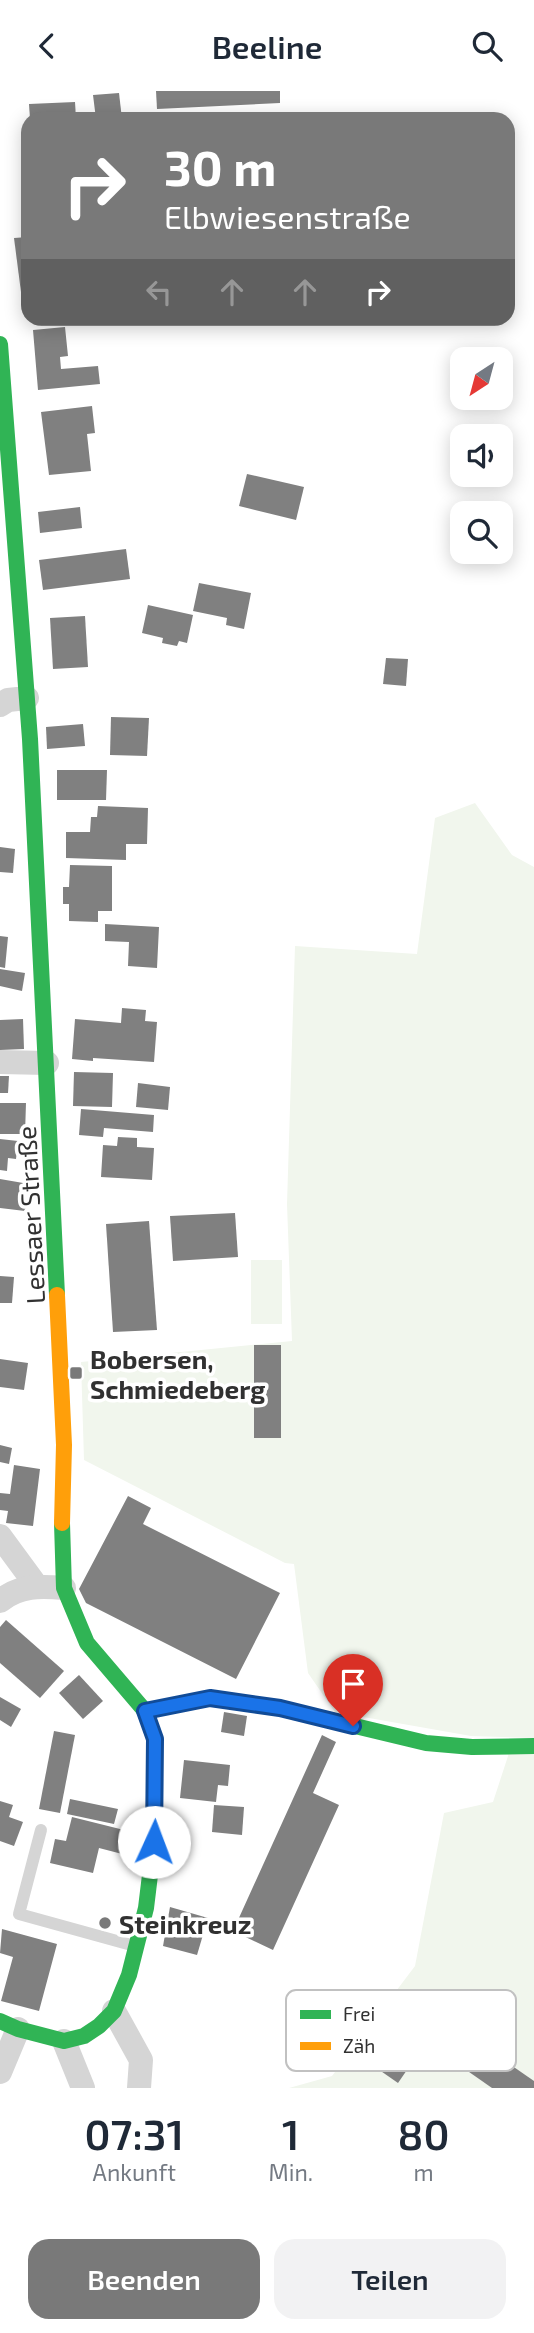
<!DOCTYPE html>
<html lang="de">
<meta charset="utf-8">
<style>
body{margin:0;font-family:"Exo 2",sans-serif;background:#f2f2f3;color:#1f2937;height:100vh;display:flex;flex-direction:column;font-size:26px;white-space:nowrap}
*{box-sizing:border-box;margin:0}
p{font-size:23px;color:#747a83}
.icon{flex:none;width:38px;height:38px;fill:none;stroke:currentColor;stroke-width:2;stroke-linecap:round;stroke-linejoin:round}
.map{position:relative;height:1997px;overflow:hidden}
.sheet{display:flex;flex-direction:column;background:#fff;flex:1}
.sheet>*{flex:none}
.hud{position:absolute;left:21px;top:21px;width:494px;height:214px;border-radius:21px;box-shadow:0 4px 18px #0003;background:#797979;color:#fff;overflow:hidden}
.needle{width:46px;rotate:216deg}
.controls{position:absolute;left:450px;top:256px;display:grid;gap:14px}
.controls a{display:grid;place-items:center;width:63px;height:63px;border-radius:14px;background:#fff;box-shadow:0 4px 18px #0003;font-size:35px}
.pin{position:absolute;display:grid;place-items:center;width:60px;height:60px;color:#fff;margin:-72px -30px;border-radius:50% 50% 50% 0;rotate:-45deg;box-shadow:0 0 7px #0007}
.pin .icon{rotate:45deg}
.me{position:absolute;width:77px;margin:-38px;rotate:2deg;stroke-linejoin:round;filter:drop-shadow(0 0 5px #0008)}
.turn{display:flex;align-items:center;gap:24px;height:147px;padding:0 28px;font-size:32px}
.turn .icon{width:91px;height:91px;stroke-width:2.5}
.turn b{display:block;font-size:49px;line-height:60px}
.lanes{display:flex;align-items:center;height:66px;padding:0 28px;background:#0003;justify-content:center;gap:35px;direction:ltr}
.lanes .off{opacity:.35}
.eta{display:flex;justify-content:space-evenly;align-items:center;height:119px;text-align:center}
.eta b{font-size:42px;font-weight:600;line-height:49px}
.button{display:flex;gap:14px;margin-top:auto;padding:14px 28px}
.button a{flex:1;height:80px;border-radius:21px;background:#797979;color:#fff;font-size:28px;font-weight:600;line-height:80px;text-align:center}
.button a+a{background:#f2f2f3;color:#1f2937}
header{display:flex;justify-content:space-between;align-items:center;height:91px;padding:0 28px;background:#fff;font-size:32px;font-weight:600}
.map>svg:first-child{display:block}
.green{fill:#f1f6ed}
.building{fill:#808080}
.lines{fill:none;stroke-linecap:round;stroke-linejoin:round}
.lane{stroke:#d5d5d5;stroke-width:12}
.street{stroke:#d5d5d5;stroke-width:24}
.fast{stroke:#30b455;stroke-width:16}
.slow{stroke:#ff9f0a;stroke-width:16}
.route-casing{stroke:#114b97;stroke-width:18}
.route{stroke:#1a73e8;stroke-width:12}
.poi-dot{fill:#797979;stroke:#fff;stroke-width:2.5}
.labels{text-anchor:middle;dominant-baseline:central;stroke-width:7;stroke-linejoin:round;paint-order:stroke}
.street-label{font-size:26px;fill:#313131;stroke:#fff}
.poi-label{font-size:26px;font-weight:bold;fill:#313131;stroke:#fff;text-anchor:start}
.key{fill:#fff;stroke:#c1c1c1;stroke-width:2}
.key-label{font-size:19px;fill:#313131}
</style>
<header><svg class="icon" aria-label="back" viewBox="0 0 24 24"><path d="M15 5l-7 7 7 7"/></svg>Beeline<svg class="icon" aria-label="search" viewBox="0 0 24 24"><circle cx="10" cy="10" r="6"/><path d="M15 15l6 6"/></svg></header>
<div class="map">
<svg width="534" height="1997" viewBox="0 0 534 1997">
<rect width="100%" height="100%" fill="#fff"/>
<g class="green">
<path d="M475 712 512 764 534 776V1647L471 1645 335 1621 308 1582 294 1473 285 1472 84 1369 81 1271 292 1250 287 1113 295 855 417 863 435 727Z"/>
<rect x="251" y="1169" width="31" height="64"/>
<path d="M509 1662H534V1997H289L332 1985 415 1875 444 1722 493 1711Z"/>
</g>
<g class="building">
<path d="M156 0H280V12L157 18Z"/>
<path d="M119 2 122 28H96L93 4Z"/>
<path d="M75 11 76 28H30L29 13Z"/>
<path d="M28 146V200L21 201 14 147Z"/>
<path d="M65 236 68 265 60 266 61 278 98 275 100 293 38 299 33 239Z"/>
<path d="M92 315 95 342 87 343 91 380 49 384 41 321Z"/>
<path d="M247 383 304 396 296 429 239 415Z"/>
<path d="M80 416 82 437 40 442 38 421Z"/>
<path d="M126 458 130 488 43 499 39 469Z"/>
<path d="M199 492 251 502 244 538 226 534 227 527 193 520Z"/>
<path d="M148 514 193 524 187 552 179 550 177 555 162 552 163 547 142 542Z"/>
<path d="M85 525 88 576 53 578 50 527Z"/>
<path d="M386 567 408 568 406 595 383 593Z"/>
<path d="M111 626 149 627 147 665 110 664Z"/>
<path d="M83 633 85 655 47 658 46 636Z"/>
<path d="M57 679H107L106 709H57Z"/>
<path d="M98 715 148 717 147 753H126V769L66 767V741H90L91 726H97Z"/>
<path d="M0 756 15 758 13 782 0 781Z"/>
<path d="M70 774 112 775V820H98V831L69 830V813H63V796H69Z"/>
<path d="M105 833 159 836 157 877 128 875 129 851 105 850Z"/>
<path d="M0 845 8 846 5 877 0 876Z"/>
<path d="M0 878 25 882 22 900 0 895Z"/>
<path d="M122 917 146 919 145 930 157 931 154 971 93 967V970L72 968 75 928 121 932Z"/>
<path d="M23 928 24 958 0 959V929Z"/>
<path d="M74 981 113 982 112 1016 73 1015Z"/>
<path d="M0 985H9L8 1002H0Z"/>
<path d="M138 992 170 996 168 1019 136 1016Z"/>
<path d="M0 1012H26L25 1043H0Z"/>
<path d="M81 1018 154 1024 153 1041 104 1037 103 1046 79 1044Z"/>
<path d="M118 1046 137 1047V1056L154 1057 152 1089 101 1086 103 1054 117 1055Z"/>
<path d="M0 1048 18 1050 16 1068 8 1067 7 1080 0 1079Z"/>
<path d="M0 1088 29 1093 25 1120 0 1117Z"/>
<path d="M235 1122 238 1166 173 1170 170 1125Z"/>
<path d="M149 1130 157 1239 113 1241 106 1133Z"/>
<path d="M0 1185 14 1186 12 1212H0Z"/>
<rect x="254" y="1254" width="27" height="93"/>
<path d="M0 1268 28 1272 24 1299 0 1296Z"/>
<path d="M0 1354 12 1357 9 1373 0 1371Z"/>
<path d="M14 1374 40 1378 33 1435 6 1432 8 1420 0 1419V1402L10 1403Z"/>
<path d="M128 1405 151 1417 143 1433 280 1502 236 1588 86 1512 79 1498Z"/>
<path d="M6 1529 64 1580 40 1607 0 1572V1536Z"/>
<path d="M79 1584 103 1610 83 1628 59 1602Z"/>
<path d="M0 1606 21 1618 11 1636 0 1629Z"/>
<path d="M224 1621 247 1625 244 1645 221 1641Z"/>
<path d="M54 1640 75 1644 60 1722 39 1718Z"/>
<path d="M322 1644 336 1651 313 1702 339 1714 273 1859 233 1840Z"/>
<path d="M184 1669 230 1674 228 1695 218 1694 216 1711 180 1707Z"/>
<path d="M70 1708 118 1718 114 1733 67 1723Z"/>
<path d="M0 1710 13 1714 9 1726 23 1731 14 1755 0 1750Z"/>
<path d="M214 1714 244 1716 242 1744 212 1741Z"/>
<path d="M72 1726 132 1741 126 1764 99 1757 93 1782 50 1772 55 1748 66 1750Z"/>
<path d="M170 1816 208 1827 197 1864 163 1855Z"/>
<path d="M2 1838 57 1853 39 1920 1 1910 13 1866 0 1862Z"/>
<path d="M446 1929 534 1990V1997H492L429 1953Z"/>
<path d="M387 1937 420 1960 398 1992 365 1969Z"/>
</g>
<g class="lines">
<path class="lane" d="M41 1739 19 1823 135 1855"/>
<g class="street">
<path d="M0 614 8 609 27 607"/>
<path d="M0 971 47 972"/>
<path d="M0 1445 36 1494"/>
<path d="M0 1510C19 1494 41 1495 64 1497"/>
<path d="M114 1920 141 1969 139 1997"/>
<path d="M64 1950 83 1997"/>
<path d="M0 1981 18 1938"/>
</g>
<g class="fast">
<path d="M0 253 30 648 57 1204"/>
<path d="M145 1620 210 1607 280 1617 426 1652 472 1656 534 1655"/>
<path d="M0 1930 18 1938 64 1950 84 1945 99 1935 114 1920 129 1884 146 1817 154 1751 155 1648 145 1620 87 1552 64 1497 62 1432"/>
</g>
<path class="slow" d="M57 1204 64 1354 62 1432"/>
</g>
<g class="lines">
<defs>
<path id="route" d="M154 1751 155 1648 145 1620 210 1607 280 1617 353 1635"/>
</defs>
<use href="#route" class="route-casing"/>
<use href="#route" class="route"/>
</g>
<g class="poi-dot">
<rect x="69" y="1275" width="14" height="14" rx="3.5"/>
<circle cx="105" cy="1832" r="7"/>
</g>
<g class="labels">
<g class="street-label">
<text transform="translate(30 1124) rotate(-93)">Lessaer Straße</text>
</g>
<g class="poi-label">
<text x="90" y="1267">Bobersen,<tspan x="90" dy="30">Schmiedeberg</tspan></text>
<text x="119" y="1832">Steinkreuz</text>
</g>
</g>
<rect x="286" y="1899" width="230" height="81" rx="10" class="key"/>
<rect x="300" y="1919" width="31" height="9" fill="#30b455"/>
<rect x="300" y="1951" width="31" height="8" fill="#ff9f0a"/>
<g class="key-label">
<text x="343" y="1930">Frei</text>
<text x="343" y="1962">Zäh</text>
</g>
</svg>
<div class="controls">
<a><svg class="needle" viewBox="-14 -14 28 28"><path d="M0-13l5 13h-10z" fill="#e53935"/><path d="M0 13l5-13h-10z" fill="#747a83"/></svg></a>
<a><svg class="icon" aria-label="sound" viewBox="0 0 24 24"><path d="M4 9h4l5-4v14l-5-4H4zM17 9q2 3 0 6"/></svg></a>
<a><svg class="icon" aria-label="search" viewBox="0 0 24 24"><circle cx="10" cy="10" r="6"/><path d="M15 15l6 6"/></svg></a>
</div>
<div class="pin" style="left:353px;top:1635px;background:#d93025"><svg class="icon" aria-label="arrive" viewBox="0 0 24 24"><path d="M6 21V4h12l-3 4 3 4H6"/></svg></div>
<svg class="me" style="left:154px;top:1751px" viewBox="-20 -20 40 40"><circle r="19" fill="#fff"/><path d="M0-13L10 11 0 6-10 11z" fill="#1a73e8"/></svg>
<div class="hud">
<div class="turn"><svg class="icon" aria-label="right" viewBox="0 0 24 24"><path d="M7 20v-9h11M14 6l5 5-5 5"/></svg><div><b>30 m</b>Elbwiesenstraße</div></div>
<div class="lanes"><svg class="icon off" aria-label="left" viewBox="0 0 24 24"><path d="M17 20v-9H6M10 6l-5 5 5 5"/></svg><svg class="icon off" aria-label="ahead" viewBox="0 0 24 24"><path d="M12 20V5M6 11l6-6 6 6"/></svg><svg class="icon off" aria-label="ahead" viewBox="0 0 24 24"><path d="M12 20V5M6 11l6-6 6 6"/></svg><svg class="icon" aria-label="right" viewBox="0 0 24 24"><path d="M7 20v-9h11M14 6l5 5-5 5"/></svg></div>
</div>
</div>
<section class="sheet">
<div class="eta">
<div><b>07:31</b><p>Ankunft</p></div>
<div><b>1</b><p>Min.</p></div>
<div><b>80</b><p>m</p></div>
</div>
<div class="button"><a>Beenden</a><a>Teilen</a></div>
</section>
